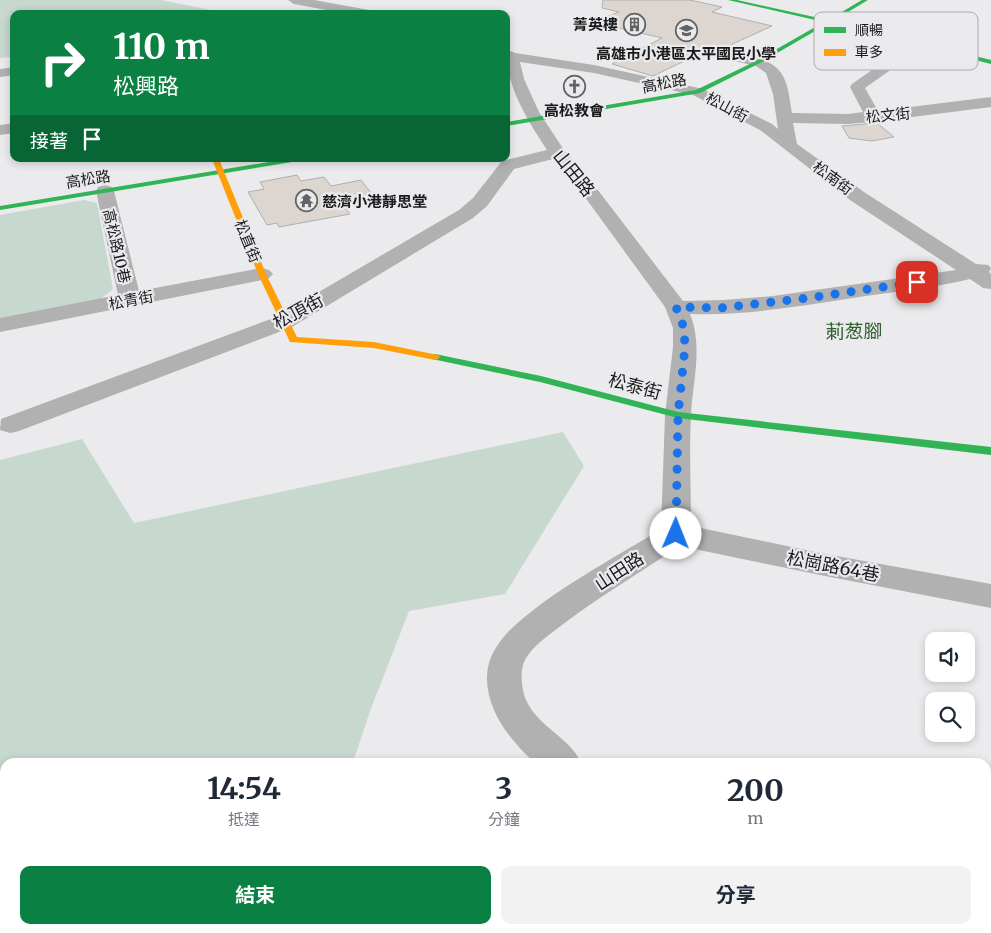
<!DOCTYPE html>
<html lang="zh-TW">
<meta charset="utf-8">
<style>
body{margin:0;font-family:Merriweather,"Noto Sans TC",serif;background:#f2f2f3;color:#1f2937;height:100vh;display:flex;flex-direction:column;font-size:19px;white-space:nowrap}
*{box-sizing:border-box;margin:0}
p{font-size:16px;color:#747a83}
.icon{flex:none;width:28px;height:28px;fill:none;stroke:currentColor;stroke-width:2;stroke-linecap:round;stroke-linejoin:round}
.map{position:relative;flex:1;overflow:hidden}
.sheet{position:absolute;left:0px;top:758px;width:991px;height:176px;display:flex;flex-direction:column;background:#fff;border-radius:15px 15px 0 0;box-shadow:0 2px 8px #0003}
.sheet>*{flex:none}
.banner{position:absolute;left:10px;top:10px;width:500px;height:152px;border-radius:10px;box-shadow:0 2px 8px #0003;background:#0b8043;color:#fff;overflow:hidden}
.fabs{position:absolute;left:925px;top:632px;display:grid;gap:10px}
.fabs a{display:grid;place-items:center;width:50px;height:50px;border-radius:10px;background:#fff;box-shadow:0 2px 8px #0003;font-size:25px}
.pin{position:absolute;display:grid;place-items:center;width:42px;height:42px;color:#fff;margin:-21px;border-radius:10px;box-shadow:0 2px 8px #0006}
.me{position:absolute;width:55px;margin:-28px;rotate:1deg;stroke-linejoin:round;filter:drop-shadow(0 0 4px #0008)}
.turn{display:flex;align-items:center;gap:18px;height:105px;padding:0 20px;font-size:22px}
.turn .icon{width:65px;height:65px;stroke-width:2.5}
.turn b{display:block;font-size:35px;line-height:42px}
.then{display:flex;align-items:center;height:48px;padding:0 20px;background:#0003;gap:10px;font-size:19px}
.eta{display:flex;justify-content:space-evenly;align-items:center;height:85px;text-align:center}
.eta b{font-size:30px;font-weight:700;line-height:35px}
.cta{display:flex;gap:10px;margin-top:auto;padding:10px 20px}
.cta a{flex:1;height:58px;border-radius:10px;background:#0b8043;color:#fff;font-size:20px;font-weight:700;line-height:58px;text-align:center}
.cta a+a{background:#f2f2f3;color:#1f2937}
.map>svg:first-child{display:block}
.green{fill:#c7d8cf}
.building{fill:#ddd5cf;stroke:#b0afaf}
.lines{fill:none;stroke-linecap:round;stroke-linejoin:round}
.street{fill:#b1b1b2;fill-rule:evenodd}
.fast{fill:#30b455;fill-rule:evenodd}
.slow{fill:#ff9f0a;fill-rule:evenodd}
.route{stroke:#1a73e8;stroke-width:9;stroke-dasharray:0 16.2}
.labels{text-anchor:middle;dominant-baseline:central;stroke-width:4.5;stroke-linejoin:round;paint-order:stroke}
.far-poi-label{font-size:15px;font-weight:bold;fill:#1a1a1b;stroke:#eaeaee}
.far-street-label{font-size:15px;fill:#1a1a1b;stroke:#eaeaee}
.street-label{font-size:18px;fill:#1a1a1b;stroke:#eaeaee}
.neighbourhood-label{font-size:19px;fill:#2e612b;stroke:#eaeaee}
.key{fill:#eaeaee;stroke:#acacaf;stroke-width:1}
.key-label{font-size:14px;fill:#1a1a1b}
</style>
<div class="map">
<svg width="991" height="933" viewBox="0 0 991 933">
<rect width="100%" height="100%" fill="#ebebed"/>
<g class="green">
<path d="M0 0H161L230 14H14V57L0 58Z"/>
<path d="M84 200 97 203 113 289 98 301 0 320V215Z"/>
<path d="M563 432 584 466 505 594 409 611 370 711 353 762H5V929H291L289 933H0V460L82 439 134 523Z"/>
</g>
<g class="building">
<path d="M603 0H690L722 7 712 12 772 26 726 47 718 45 653 76 612 64 662 38 594 22 619 12 602 8Z"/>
<path d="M877 123 894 137 872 141 849 138 842 126Z"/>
<path d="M297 175 301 181 324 177 331 186 361 180 375 198 343 205 350 214 279 227 277 223 267 225 248 192 264 189 260 182Z"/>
</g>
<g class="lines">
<g class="street">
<path d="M288 0H314L369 10 375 14H348L294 4Z"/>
<path d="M918 40 925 44 923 47 865 88 878 111 991 97V107L873 122 848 124 793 123 797 144 864 192 976 264 988 265 991 268 989 272 991 274V289L983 288 970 279C932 288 892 292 853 298 799 306 745 316 690 314 703 346 693 381 691 414 689 451 691 489 691 526L820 553 991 584V608L820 575 680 546C639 573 597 598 558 628 546 637 532 647 525 660 519 671 522 690 526 700 538 727 569 737 581 762H534C508 739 479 701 489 663 492 652 501 639 509 631 549 592 613 559 661 529L665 415 673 347V328L665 307 582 193 553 159 514 169 487 206 473 218 292 327 19 431 10 433 0 430 1 419 276 317 459 210 473 198 502 161 547 150C527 119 506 87 506 49L515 53 594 65 703 89 772 124 778 129 773 94 766 73 756 66 734 61 732 58 734 55C741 53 747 56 753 57 787 65 787 83 792 113L848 114 863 112 850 87 852 84 913 41ZM520 62 594 73 693 95 760 130 850 200 956 270 773 296 724 300 683 301 594 185 564 150 539 112 524 79Z"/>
<path d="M14 67V75L0 77V69Z"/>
<path d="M14 123V133L0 135V125Z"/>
<path d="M105 185 112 187 114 191 139 291 262 268 269 270 273 274 269 278 262 280 0 332V318L118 295 96 191 98 187Z"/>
<path d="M568 929H610L609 933H567Z"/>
</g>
<g class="fast">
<path d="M728 0H737L828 20 862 0H868L833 21 991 60V64L829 23 760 63 700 93 506 126V122L696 90 756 61 824 22Z"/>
<path d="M287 159H302L298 161 0 210V206Z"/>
<path d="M435 354 541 376 678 412 991 447V455L678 418 540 382 432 359 430 357 432 355Z"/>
</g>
<path class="slow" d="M212 159H219L266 274 297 337 374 342 438 355 440 357 438 359 435 360 374 348 290 342 258 274Z"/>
</g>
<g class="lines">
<path class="route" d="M676 534 678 415 685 347 684 328 676 307 720 308 808 298 917 282"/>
</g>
<defs>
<symbol id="building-ring" viewBox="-11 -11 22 22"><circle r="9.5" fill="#eaeaee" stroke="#636364" stroke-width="1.5"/><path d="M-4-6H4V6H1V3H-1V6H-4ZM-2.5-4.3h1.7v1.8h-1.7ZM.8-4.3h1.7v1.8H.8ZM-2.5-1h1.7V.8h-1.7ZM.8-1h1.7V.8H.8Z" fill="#636364"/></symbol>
<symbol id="school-ring" viewBox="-11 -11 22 22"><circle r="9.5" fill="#eaeaee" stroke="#636364" stroke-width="1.5"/><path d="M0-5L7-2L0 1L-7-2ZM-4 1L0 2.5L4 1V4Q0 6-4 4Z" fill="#636364"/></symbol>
<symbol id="church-ring" viewBox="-11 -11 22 22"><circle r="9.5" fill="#eaeaee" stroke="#636364" stroke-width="1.5"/><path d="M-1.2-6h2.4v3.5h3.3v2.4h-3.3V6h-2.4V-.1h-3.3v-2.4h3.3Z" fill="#636364"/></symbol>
<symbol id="temple-ring" viewBox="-11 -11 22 22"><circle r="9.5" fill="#eaeaee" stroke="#636364" stroke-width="1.5"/><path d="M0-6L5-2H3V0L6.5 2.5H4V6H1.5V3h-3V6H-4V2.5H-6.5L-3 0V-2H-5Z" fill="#636364"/></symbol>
</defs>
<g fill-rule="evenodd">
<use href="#building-ring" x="622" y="12" width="25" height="25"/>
<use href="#school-ring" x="674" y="18" width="25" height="25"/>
<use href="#church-ring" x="562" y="74" width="25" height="25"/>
<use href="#temple-ring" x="294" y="188" width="25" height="25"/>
</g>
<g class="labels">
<g class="far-poi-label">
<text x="618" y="24" text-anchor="end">菁英樓</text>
<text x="686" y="53">高雄市小港區太平國民小學</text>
<text x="574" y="110">高松教會</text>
<text x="322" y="201" text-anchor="start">慈濟小港靜思堂</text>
</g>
<g class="far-street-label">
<text transform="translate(664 83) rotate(-11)">高松路</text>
<text transform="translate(727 107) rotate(28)">松山街</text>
<text transform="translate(888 115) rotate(-6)">松文街</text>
<text transform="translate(833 178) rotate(36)">松南街</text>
<text transform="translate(88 179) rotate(-9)">高松路</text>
<text transform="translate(248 241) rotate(68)">松直街</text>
<text transform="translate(117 246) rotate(77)">高松路10巷</text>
<text transform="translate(131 300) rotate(-11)">松青街</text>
</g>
<g class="street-label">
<text transform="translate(574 173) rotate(51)">山田路</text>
<text transform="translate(298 311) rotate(-28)">松頂街</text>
<text transform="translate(635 386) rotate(15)">松泰街</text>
<text transform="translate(833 566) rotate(11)">松崗路64巷</text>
<text transform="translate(619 571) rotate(-33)">山田路</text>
</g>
<g class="neighbourhood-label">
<text x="854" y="331">莿葱腳</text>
</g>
</g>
<rect x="814" y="12" width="164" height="58" rx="8" class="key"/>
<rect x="824" y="27" width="22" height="6" fill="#30b455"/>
<rect x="824" y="49" width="22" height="7" fill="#ff9f0a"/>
<g class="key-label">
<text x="855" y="35">順暢</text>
<text x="855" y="57">車多</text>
</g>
</svg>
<div class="fabs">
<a><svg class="icon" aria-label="sound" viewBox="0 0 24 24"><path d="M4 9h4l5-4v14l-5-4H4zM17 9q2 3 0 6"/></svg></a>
<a><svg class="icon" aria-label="search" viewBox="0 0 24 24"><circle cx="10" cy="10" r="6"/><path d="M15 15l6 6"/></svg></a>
</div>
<div class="pin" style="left:917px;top:282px;background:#d93025"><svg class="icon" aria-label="arrive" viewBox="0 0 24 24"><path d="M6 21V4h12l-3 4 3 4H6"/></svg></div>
<svg class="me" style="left:676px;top:534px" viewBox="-20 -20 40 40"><circle r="19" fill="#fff"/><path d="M0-13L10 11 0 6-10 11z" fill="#1a73e8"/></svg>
<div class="banner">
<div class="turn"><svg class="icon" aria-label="right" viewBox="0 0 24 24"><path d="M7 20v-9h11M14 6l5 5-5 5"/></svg><div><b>110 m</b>松興路</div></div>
<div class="then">接著<svg class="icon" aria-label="arrive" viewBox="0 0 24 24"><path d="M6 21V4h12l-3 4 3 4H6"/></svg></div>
</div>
<section class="sheet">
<div class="eta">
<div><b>14:54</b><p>抵達</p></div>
<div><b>3</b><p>分鐘</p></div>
<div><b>200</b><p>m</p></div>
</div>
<div class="cta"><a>結束</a><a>分享</a></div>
</section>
</div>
